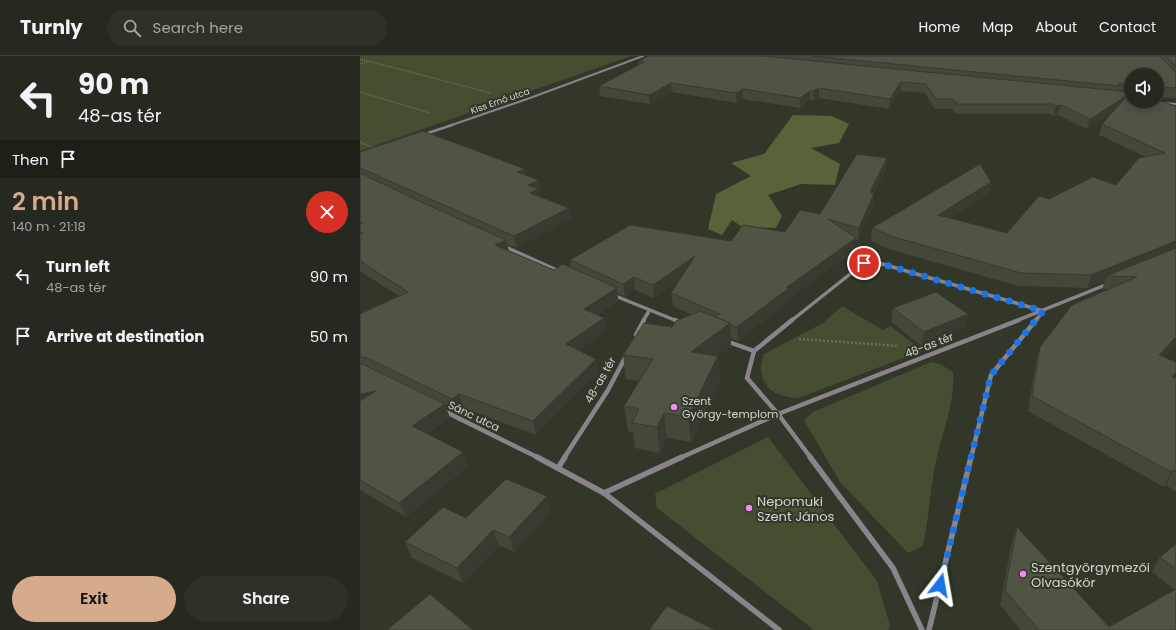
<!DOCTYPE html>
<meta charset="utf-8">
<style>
body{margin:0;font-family:Poppins,sans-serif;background:#2e3128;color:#f1f3f6;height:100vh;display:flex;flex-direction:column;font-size:15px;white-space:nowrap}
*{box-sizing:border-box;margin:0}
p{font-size:13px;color:#a4a6a4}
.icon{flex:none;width:22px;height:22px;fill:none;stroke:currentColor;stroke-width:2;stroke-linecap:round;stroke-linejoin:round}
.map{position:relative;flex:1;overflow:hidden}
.sheet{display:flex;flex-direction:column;background:#26291f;width:360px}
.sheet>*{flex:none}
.top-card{background:#26291f;color:#f1f3f6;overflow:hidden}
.tools{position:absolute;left:764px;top:12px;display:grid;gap:8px}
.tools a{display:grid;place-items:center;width:40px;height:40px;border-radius:50%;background:#26291f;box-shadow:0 2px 10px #0003,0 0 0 1px #42453d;font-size:20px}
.pin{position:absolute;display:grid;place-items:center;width:34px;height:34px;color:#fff;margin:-17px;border:2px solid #fff;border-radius:50%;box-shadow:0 1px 4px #0007}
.me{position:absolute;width:44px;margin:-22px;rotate:14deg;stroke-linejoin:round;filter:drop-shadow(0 0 3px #0008)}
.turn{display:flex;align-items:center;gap:14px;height:84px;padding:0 12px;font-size:18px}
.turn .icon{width:52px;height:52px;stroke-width:2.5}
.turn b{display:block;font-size:28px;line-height:34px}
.then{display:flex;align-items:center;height:38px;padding:0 12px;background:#0003;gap:8px;font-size:15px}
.round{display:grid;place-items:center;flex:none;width:42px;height:42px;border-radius:21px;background:#2e3128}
.headline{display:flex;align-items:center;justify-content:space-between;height:68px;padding:0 12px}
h1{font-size:24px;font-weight:600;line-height:30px;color:#d6ab8b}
.cta{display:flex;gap:8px;margin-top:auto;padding:8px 12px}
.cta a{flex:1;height:46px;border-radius:24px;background:#d6ab8b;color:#111;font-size:16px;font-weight:600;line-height:46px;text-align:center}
.cta a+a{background:#2e3128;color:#f1f3f6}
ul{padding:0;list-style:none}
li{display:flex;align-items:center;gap:12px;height:60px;padding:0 12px}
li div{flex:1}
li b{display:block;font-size:15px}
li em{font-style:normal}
header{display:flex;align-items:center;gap:24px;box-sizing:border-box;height:56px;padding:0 20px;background:#26291f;border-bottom:1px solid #42453d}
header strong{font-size:19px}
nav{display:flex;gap:22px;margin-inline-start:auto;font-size:14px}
.search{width:280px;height:36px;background:#2e3128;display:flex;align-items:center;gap:10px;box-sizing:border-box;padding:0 14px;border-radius:22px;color:#a4a6a4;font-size:15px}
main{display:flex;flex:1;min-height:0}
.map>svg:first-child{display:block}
.green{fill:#454e30}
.forest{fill:#576339}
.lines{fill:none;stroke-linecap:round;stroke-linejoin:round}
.path-far1{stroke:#6c7063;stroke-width:1.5;stroke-dasharray:1 1;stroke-linecap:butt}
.path{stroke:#6c7063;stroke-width:2.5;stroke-dasharray:2 2;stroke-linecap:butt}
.street-far4{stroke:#8a848a;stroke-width:2}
.street-far3{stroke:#8a848a;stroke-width:2.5}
.street-far2{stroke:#8a848a;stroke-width:3.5}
.street-far1{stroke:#8a848a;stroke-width:4.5}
.street{stroke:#8a848a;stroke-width:5.5}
.wall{fill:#44483b}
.shaded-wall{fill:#373b30}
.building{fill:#4f5445;stroke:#373b30}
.route{stroke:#1a73e8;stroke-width:7;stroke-dasharray:0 12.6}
.poi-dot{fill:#f489f1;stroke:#333729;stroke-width:1.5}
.labels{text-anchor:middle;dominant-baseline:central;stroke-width:4;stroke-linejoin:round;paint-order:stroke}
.far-street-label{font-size:9px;fill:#d3d6cd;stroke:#333729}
.street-label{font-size:11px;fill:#d3d6cd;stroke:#333729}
.poi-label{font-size:11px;fill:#d3d6cd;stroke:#333729;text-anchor:start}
.near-poi-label{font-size:13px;fill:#d3d6cd;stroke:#333729;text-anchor:start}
</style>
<header>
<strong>Turnly</strong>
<div class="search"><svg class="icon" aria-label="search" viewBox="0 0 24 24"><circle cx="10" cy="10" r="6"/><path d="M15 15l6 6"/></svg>Search here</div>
<nav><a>Home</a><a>Map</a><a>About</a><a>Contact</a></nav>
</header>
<main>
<section class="sheet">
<div class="top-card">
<div class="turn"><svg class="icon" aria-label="left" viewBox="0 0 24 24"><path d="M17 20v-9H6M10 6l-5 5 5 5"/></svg><div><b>90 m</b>48-as tér</div></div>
<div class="then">Then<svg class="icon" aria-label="arrive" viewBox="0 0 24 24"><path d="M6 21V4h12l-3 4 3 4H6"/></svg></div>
</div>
<div class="headline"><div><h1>2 min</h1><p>140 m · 21:18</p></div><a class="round" style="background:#d93025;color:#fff"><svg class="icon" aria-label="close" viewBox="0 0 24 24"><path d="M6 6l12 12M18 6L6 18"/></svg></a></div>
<ul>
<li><svg class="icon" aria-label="left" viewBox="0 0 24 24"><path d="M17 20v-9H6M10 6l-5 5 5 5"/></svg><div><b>Turn left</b><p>48-as tér</p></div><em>90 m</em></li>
<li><svg class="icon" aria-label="arrive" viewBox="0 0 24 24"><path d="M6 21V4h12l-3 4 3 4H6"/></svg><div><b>Arrive at destination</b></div><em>50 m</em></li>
</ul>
<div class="cta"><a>Exit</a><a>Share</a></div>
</section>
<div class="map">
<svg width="816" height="574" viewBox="0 0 816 574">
<rect width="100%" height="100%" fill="#333729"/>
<g class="green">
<path d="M0 0H271L0 95Z"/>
<path d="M482 250 523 274 531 270 562 295 438 342C419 341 403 335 401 314 400 309 403 303 404 298L463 267Z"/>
<path d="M571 306 580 308 593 316C596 344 582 377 576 405 570 433 569 462 563 490L548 497 480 426 444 364 453 356Z"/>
<path d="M408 381 517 525 530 570 528 574H454L297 452 295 438Z"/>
</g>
<path class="forest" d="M433 59 472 60 489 68 479 87 451 92 480 108 475 129 441 128 408 139 422 160 416 172 382 171 372 164 362 179 348 173 356 138 391 120 371 107 404 98Z"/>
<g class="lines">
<g class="path-far1">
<path d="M0 3 131 37"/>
<path d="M0 8 7 6"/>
<path d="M0 36 70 57"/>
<path d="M0 86 16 93"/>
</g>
<path class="path" d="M439 283 539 290"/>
<g class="street-far4">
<path d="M804 47 816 48"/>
<path d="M89 70 170 42 283 0"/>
</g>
<path class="street-far3" d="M65 78 92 69"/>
<g class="street-far2">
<path d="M143 190 199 215"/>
<path d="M253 239 317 265"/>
<path d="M283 265 289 255"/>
<path d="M431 265 504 207 512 205 683 255"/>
<path d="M656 265 748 228"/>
<path d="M675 265 683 256"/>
</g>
<g class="street-far1">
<path d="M315 264 321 267"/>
<path d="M432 264 394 295 387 322 418 358 451 402"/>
<path d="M276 279 284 264"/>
<path d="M366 285 394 295"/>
<path d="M84 355 179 402"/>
<path d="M204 402 248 334 266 300"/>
<path d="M320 402 418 358 659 264"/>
<path d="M611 402 631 319 676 264"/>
</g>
<g class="street">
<path d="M177 401 244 437 419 574"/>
<path d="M450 401 533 512 562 574"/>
<path d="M198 412 205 401"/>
<path d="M244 437 322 401"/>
<path d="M569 574 611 401"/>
</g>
</g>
<g class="wall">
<path d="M288 0H816V42L797 41V19H771V45L816 50 804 302 816 306V436L806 429 804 431 668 355 676 306 680 291 749 233H742L745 225 727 232 658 230 532 194 511 185 512 172 631 126 629 137 591 162 647 177 689 143 756 129 786 101 739 79 742 68 752 57 727 73 698 59 694 60 690 58H596L592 53H575L565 37 540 35 529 53 459 42 453 45 450 44 440 52 383 43 376 47 312 36 290 48 240 40 239 30 279 9 278 6Z"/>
<path d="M0 96 167 120 181 135 179 137 180 141 209 152 211 163 156 192 147 188 149 195 194 214 211 212 210 204 371 185 425 176 460 158 527 102 526 113 514 137 513 149 498 184 495 183V194L429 243V245L378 285 371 282V290L358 300 360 324 331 386 307 382 300 397 275 392 273 376 268 375 264 350 279 325 266 323 263 299 312 271 332 259 313 250 311 237 319 225 294 242 275 234 265 241 257 237 258 245 237 259 244 262 246 275 219 294 236 303 239 316 176 379 104 352 97 357 86 352 90 362 67 378 103 396 108 410 46 461 0 434V258L39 240 0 215Z"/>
<path d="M533 252 608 258 605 272 562 290 531 266Z"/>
<path d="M191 456 154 496 139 489 103 527 52 502 45 486 106 462Z"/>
<path d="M657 471 749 571 815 534 792 516 800 501 816 488V574H661L640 549 652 486Z"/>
</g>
<g class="shaded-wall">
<path d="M541 26 540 35 529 53 530 43Z"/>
<path d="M311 27 312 36 290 48 289 39Z"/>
<path d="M459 32V42L453 45V35Z"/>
<path d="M383 33V43L376 47V37Z"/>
<path d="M450 35V44L440 52V42Z"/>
<path d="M768 39 765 48 727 73 730 63Z"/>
<path d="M701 49 698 59 694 60 696 50Z"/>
<path d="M527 102 526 113 514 137 513 149 498 184 499 172 510 136Z"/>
<path d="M165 113 168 124 157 116Z"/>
<path d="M179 124 181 135 179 137 180 145 172 148 168 129Z"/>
<path d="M631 126 629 137 577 171 578 159Z"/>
<path d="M209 152 211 163 156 192 154 180Z"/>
<path d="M496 182 495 194 429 243V245L378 285 377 271 427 231Z"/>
<path d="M146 184 149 196 135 189Z"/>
<path d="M816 185V193L746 220 745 225 727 232 731 219Z"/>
<path d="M335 200 336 213 294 242 293 229Z"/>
<path d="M274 221 275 234 265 241 263 228Z"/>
<path d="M257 232 258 245 226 266 224 253Z"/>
<path d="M608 258 605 272 562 290 564 276Z"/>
<path d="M244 262 246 275 209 301 206 288Z"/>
<path d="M370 267 371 290 358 300 360 324 331 386 328 361 331 296Z"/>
<path d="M816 281V289L793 314 799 299Z"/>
<path d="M236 303 239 316 176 379 173 365Z"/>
<path d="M816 316V321L815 323 812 321Z"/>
<path d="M16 335 0 354V338Z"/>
<path d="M99 338 104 352 97 357 92 343Z"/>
<path d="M85 348 90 362 58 384 52 370Z"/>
<path d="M304 357 307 382 300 397 297 371Z"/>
<path d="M103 396 108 410 46 461 39 447Z"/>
<path d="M813 414 806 429 804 431 811 416Z"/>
<path d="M187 440 191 456 154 496 149 481Z"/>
<path d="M133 474 139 489 103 527 97 512Z"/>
</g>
<g class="building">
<path d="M288 0H403L771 36V45H797V44L816 50V185L731 219 661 217 534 181 512 172 620 108 631 126 578 159 647 177 679 140 689 143 733 121 756 129 779 102 805 97 742 68 768 39 730 63 701 49 696 50 692 48H597L593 43H576L566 28 541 26 530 43 459 32 453 35H450L440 42 383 33 376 37 311 27 289 39 239 30 284 6H278Z"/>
<path d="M452 0H800L816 17V32L797 31V19H771V29L759 28V30Z"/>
<path d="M807 0H816V11Z"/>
<path d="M63 75 165 113 157 116 179 124 168 129 178 133 170 137 209 152 154 180 0 112V96Z"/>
<path d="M497 98 527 102 510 136 514 137 499 172 468 163 496 182 427 231 429 232 377 271 370 268V267L354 260 360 258 311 237 335 200 293 229 274 221 263 228 210 204 270 169 371 185 383 169 425 176 440 154 460 158Z"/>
<path d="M0 117 61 146 146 184 135 189 194 214 203 208 257 232 224 253 244 262 206 288 236 303 173 365 99 338 92 343 5 301H0V258L48 236 0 205V178L3 177 0 175V168L3 167 0 166Z"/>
<path d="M816 192V281L799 299 816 306V316L812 321 816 322V416L813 414 811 416 672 340 680 291 712 249 777 221 746 220Z"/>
<path d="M576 236 608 258 564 276 533 252Z"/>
<path d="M340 255 370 267 331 296 358 300 328 361 304 357 297 371 272 367 279 353 264 350 293 303 263 299 284 267 312 271 316 265Z"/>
<path d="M0 308H2L85 348 52 370 103 396 39 447 0 424V345L16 335 0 338Z"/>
<path d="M146 423 187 440 149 481 133 474 97 512 45 486 83 451 106 462Z"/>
<path d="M657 471 749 571 816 533V574H679L645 534Z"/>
<path d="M816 488V513L800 501Z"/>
<path d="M70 538 113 574H27Z"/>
<path d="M307 550 355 574H289Z"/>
</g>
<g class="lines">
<path class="route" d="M504 207 512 205 683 255 631 319 580 529"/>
</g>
<g class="poi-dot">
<circle cx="314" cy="351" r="4"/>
<circle cx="389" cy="452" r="4"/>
<circle cx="663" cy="518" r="4"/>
</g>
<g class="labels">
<g class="far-street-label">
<text transform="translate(140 45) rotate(-19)">Kiss Ernő utca</text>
</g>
<g class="street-label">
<text transform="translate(569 289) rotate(-21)">48-as tér</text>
<text transform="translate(240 324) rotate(-60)">48-as tér</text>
<text transform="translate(114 360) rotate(26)">Sánc utca</text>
</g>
<g class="poi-label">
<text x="322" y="345">Szent<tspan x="322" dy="13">György-templom</tspan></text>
</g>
<g class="near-poi-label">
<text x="397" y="445">Nepomuki<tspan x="397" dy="15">Szent János</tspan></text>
<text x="671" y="511">Szentgyörgymezői<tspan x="671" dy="15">Olvasókör</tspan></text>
</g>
</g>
</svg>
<div class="tools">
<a><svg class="icon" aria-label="sound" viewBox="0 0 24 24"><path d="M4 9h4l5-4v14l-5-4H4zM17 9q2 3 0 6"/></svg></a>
</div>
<div class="pin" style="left:504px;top:207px;background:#d93025"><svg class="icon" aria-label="arrive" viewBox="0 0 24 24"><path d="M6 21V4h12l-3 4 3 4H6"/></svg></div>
<svg class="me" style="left:580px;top:529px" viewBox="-20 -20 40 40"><path d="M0-17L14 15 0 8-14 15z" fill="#1a73e8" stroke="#fff" stroke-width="4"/></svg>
</div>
</main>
